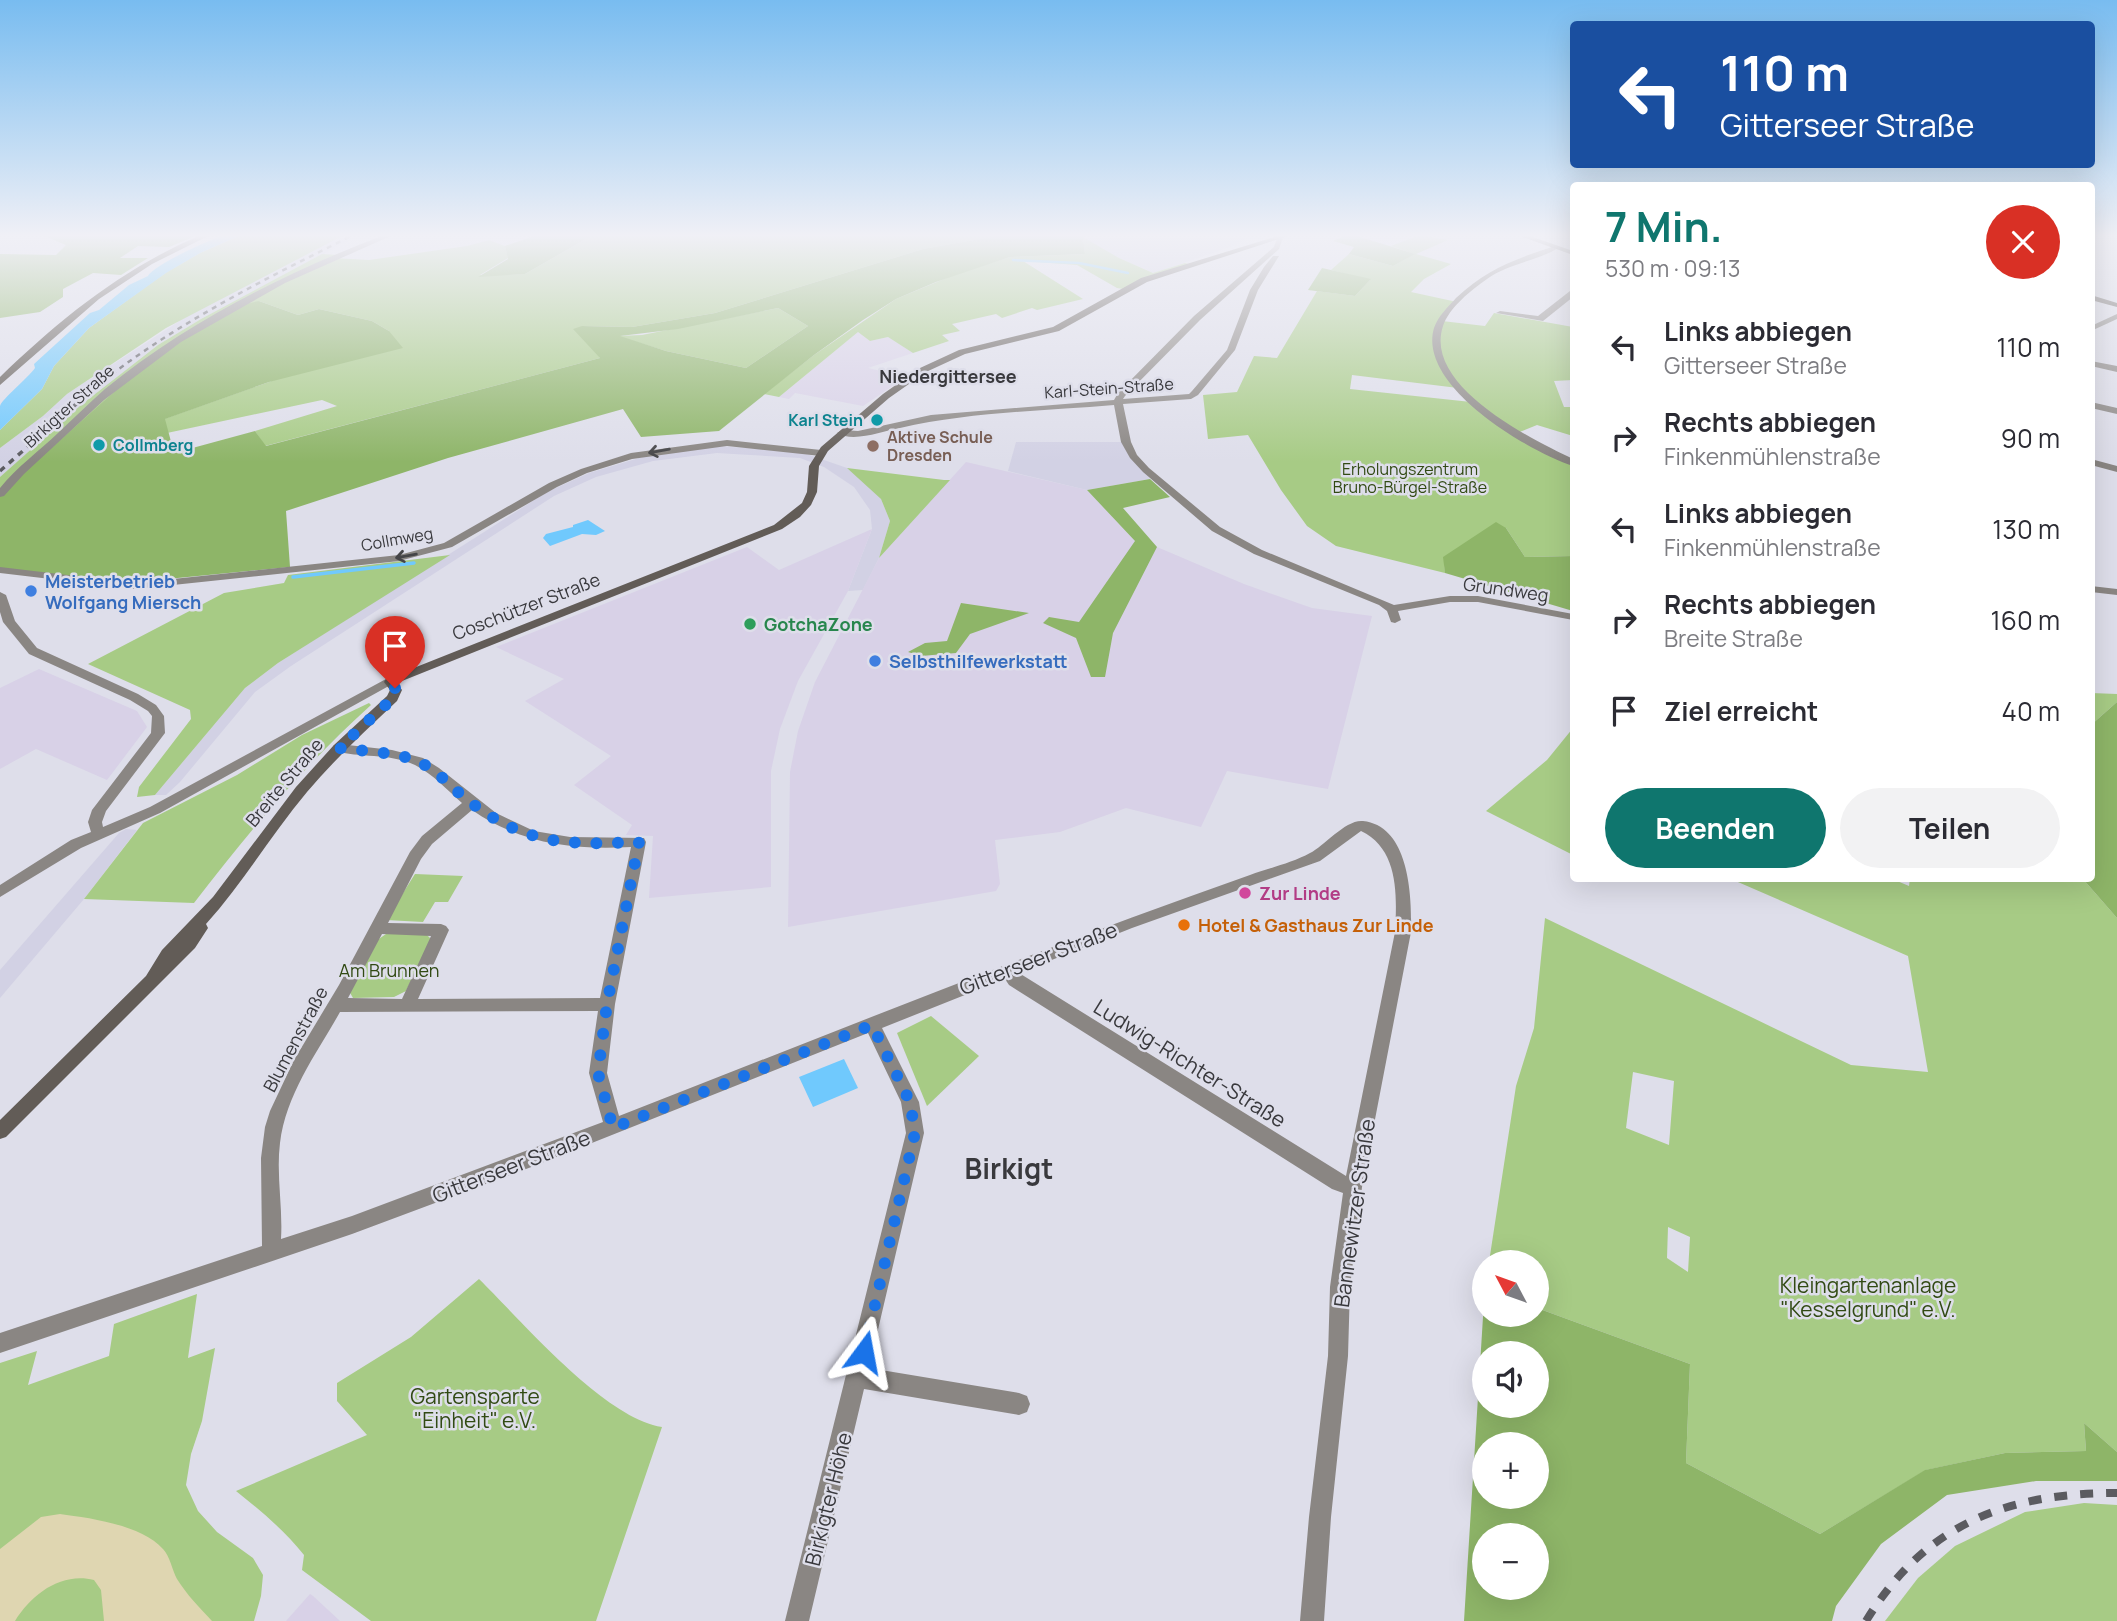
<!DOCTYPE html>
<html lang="de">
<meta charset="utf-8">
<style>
body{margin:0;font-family:Manrope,sans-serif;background:#f2f2f3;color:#2b2b33;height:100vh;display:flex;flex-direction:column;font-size:26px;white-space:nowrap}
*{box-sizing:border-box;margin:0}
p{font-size:23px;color:#7c7c81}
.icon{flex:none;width:38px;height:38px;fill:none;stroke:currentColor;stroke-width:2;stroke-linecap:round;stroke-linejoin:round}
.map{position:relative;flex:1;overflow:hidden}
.details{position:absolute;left:1570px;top:182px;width:525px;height:700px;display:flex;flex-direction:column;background:#fff;border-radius:7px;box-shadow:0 7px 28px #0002}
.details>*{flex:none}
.hud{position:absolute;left:1570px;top:21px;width:525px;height:147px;border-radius:7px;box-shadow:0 7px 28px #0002;background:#1a4fa0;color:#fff;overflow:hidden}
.needle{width:46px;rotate:311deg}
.fabs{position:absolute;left:1472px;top:1250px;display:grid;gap:14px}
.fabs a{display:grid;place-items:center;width:77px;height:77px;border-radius:50%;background:#fff;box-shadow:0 7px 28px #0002;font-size:35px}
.pin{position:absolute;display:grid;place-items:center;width:60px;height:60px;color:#fff;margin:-72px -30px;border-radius:50% 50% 50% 0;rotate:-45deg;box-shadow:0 0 7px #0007}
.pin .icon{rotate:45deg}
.me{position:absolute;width:77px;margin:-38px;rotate:13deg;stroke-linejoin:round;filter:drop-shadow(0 0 5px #0008)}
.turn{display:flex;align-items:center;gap:24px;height:147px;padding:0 35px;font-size:32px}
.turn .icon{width:91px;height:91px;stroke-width:2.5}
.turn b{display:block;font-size:49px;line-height:60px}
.round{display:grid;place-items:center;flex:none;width:74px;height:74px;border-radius:37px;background:#f2f2f3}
.overview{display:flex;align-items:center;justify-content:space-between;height:119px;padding:0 35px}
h1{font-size:42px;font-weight:700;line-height:52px;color:#0f766e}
.button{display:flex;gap:14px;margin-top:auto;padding:14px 35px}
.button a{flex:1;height:80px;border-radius:42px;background:#0f766e;color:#fff;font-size:28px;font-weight:700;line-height:80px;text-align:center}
.button a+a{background:#f2f2f3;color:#2b2b33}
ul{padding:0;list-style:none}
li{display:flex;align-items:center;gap:21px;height:91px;padding:0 35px}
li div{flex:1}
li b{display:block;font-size:26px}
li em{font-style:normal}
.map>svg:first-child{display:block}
.built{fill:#d2d1e4}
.industrial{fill:#d8d1e7}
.green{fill:#a7cb85;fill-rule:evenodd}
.forest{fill:#8eb568;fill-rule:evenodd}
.sand{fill:#dfd6b1}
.water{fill:#70c9fd}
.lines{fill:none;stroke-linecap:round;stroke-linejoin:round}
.stream-far1{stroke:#70c9fd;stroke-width:2.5}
.stream{stroke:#70c9fd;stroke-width:3.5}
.street{fill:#8a8683;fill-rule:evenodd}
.secondary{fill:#625c57;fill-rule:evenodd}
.rail-far2{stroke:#5b5b60;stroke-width:2.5;stroke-dasharray:5 5;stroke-linecap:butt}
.rail-far1{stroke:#5b5b60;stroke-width:3.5;stroke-dasharray:6 6;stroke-linecap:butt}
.rail{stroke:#5b5b60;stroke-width:8;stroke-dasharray:13 13;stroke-linecap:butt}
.oneway{stroke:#454548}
.route{stroke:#1a73e8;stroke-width:12;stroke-dasharray:0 21.6}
.culture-dot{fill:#0f9aa8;stroke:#dedeea;stroke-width:2.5}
.education-dot{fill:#8d6e63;stroke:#dedeea;stroke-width:2.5}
.shop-dot{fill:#3f7fe0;stroke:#dedeea;stroke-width:2.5}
.leisure-dot{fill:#2e9e5b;stroke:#dedeea;stroke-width:2.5}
.hotel-dot{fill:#d1479c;stroke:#dedeea;stroke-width:2.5}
.food-dot{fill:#e8710a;stroke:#dedeea;stroke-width:2.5}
.labels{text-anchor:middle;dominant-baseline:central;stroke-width:5;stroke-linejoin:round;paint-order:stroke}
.far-street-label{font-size:16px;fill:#39393d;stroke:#dedeea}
.far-culture-label{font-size:16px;font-weight:bold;fill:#0d838f;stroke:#dedeea;text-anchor:end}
.far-education-label{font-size:16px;font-weight:bold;fill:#785e54;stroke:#dedeea;text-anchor:start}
.far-park-label{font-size:16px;fill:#314a13;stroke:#dedeea}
.far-quarter-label{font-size:18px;font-weight:bold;fill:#39393d;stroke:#dedeea}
.shop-label{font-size:18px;font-weight:bold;fill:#366cbe;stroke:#dedeea;text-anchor:start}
.street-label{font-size:18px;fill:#39393d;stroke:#dedeea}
.leisure-label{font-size:18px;font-weight:bold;fill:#27864d;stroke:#dedeea;text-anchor:start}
.hotel-label{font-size:18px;font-weight:bold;fill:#b23c85;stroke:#dedeea;text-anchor:start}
.food-label{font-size:18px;font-weight:bold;fill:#c56008;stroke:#dedeea;text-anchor:start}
.park-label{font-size:18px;fill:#314a13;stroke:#dedeea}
.near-street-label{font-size:21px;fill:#39393d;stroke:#dedeea}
.near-park-label{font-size:21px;fill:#314a13;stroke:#dedeea}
.near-district-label{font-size:28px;font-weight:bold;fill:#39393d;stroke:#dedeea}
</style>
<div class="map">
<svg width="2117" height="1621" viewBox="0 0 2117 1621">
<rect width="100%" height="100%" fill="#dedeea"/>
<g class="built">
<path d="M344 235H359L201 319 158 345 81 405 0 477V448L43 416 67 394 195 311Z"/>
<path d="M1085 235H1249L1236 245 1154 273 1119 258 1083 237Z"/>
<path d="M1016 442H1126L1150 479 1087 490 1008 471Z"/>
<path d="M718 446 801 452 847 468 864 481 881 499 890 521 879 558 863 590 848 591 872 529 870 510 854 487 824 467 800 458 717 453 653 461 596 477 554 496 291 666 255 692 180 782 166 795H155L245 688 278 663 547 492 589 473 649 455Z"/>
<path d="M126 829 137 830 84 899 0 998V970L119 833Z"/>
</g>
<g class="industrial">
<path d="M858 332 870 341 888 337 913 353 868 368 906 377 863 406 795 393 789 399 779 397Z"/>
<path d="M966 462 1087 490 1135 541 1157 547 1244 584 1312 608 1372 616 1328 789 1227 771 1201 827 1126 808 1060 832 995 840 1000 884 996 891 788 927 790 772 798 731 815 682 879 558Z"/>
<path d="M872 529 848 591 798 681 780 729 771 771V887L649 898 653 836 626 835 632 825 574 785 611 756 525 701 564 679 496 647 747 547 779 570Z"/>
<path d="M39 669 137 711 147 727 107 780 36 749 0 769V688Z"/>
<path d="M310 1594 313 1596 340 1621H286Z"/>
</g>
<g class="green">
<path d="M241 235H344L166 328 67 394 43 416 0 448V430L42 389 54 366 89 328 165 273 200 253Z"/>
<path d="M593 235H1002L923 249 715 313 632 327 582 326 600 358 265 446 255 431 337 406 322 400 167 433 164 419 269 382 389 331 372 321 319 309 298 315 259 301 0 494V477L81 405 158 345 201 319 322 254 338 255 333 258 369 260 467 246 489 240 505 246 508 258 480 275 525 274Z"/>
<path d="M1420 235 1448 240 1416 254 1451 264 1424 279 1411 292 1457 302 1442 321 1485 326 1494 313 1573 327V380L1554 381 1564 407H1573V436L1537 425 1517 433 1573 463V556L1525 557 1506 528 1444 557 1445 573 1336 546 1307 526 1281 490 1248 435 1208 439 1203 395 1237 392 1254 356 1277 358 1317 291 1355 296 1370 280 1331 270 1349 254 1393 266 1414 254 1391 246ZM1352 375 1458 388 1471 402 1350 389Z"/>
<path d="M1083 237 1119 258 1153 273 1185 263 1192 265 1123 289 1117 288 1077 265 1023 261 1083 299 1037 310 1032 308 1002 318 996 314 952 324 960 331 942 335 949 341 913 353 888 337 870 341 858 332 779 397 764 394 814 355 896 299 956 274 1010 257 1085 254Z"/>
<path d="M778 308 808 326 746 368 666 351 617 336 642 335Z"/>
<path d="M847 468 944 480H950L879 558 890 521 881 499Z"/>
<path d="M450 555 278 663 245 688 155 795 137 797 139 787 191 719 190 710 88 664 224 593 284 583 288 575Z"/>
<path d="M2091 693 2117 694V702L2091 725Z"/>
<path d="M369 703 371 705C304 765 249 832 194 903L84 899 143 823 237 775 302 735Z"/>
<path d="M1573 728V855L1486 811 1547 760Z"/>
<path d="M415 874 463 876 448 902H435L423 922 386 920Z"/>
<path d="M1890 878 1909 886 1910 878 2083 879 2117 918V1452L2084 1423 2086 1451 2005 1453 1926 1470 1820 1534 1686 1463 1690 1364 1537 1308 1536 1262H1489L1516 1086 1534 1028 1545 918 1851 1065 1928 1072 1908 956 1731 879ZM1633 1072 1674 1081 1669 1145 1626 1128ZM1668 1227 1690 1237 1688 1272 1667 1258Z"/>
<path d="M386 934H426L431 939 406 991 394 997 353 998 349 991 376 941Z"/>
<path d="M931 1016 979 1056 927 1106 897 1033Z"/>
<path d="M479 1279C522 1321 604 1418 662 1427L596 1621H371L302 1570 304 1555C284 1530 261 1511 236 1491L367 1435 337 1401V1383L411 1337Z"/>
<path d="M197 1294 188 1358 215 1348 202 1421 191 1454 186 1485 198 1511 217 1532 253 1558 263 1575 261 1596 254 1621H0V1363L37 1351 28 1385 109 1356 114 1324Z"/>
<path d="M2084 1503 2117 1505V1621H1885L1918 1578 1955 1546 2025 1512Z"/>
</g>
<g class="forest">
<path d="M42 235H198L169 247 138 246 120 258H148L121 275 93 273 63 289V297L40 312 0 318V254L56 255 66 245Z"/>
<path d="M537 235H593L525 274 478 277 508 259 505 246Z"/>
<path d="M1002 235H1085L1083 237 1085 254 1010 257 936 282 896 299 863 320 814 355 719 431 641 437 623 409 448 458 286 511 290 567 137 582 0 570V494L152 358 241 305 259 301 298 315 319 309 372 321 389 331 403 348 269 382 165 419 174 453 255 431 266 446 600 358 573 329 582 326 632 327 715 313 923 249ZM778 308 808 326 746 368 666 351 620 336 678 329Z"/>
<path d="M1346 235H1354L1415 254 1393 266 1349 254 1354 247 1333 241Z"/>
<path d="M1322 268 1371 279 1355 296 1308 290Z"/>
<path d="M1150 479 1170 497 1123 508 1157 547 1113 633 1105 677H1091L1076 638 1043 623 1049 617 1079 622 1135 541 1087 490Z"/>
<path d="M1496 522 1506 528 1525 557 1573 556V611L1445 573 1443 557Z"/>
<path d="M961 603 1029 613 970 634 956 653 921 656 908 652 925 643 947 641Z"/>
<path d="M2117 702V918L2083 879 2091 878V725Z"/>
<path d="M1484 1301V1314H1536L1537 1308 1690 1364 1686 1463 1820 1534 1925 1470 2005 1453 2086 1451 2084 1423 2117 1452V1481H2036L1947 1495 1881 1544 1836 1606 1832 1621H1464ZM1484 1353H1536V1405H1484ZM1484 1444H1536V1496H1484ZM1484 1535H1536V1587H1484Z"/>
</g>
<path class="sand" d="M60 1514C90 1518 142 1525 163 1549 170 1556 172 1570 177 1579 187 1595 199 1607 212 1621H104L101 1590 94 1580C61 1572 32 1594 15 1621H0V1549L41 1517Z"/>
<g class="water">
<path d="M224 235H241L200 253 166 273 89 328 54 366 42 389 0 430C0 423 0 413 0 406 2 399 27 379 35 368L34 364 90 313 99 310 129 285 148 276C154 265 209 240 224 235Z"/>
<path d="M588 520 605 531 596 535 582 534 550 546 543 538 546 534 573 527V525Z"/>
<path d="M844 1059 858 1088 813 1107 799 1077Z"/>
</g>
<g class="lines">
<path class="stream-far1" d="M1013 260 1079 263 1128 273"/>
<path class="stream" d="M293 577 414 563"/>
<g class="street">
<path d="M384 235H393L285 283 181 342 104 400 24 474 4 496 0 497V488C17 467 39 451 58 433 74 418 89 403 105 389 187 322 285 273 384 235Z"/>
<path d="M1278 235H1284L1279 249 1200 320 1125 396 1123 399 1189 394 1192 391 1227 350 1250 290 1264 267 1273 256H1279L1258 290 1235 350 1198 395 1191 399 1123 404 1131 442 1137 455 1149 468 1220 527 1262 550 1394 605 1450 596H1478L1573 614V620L1478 602H1450L1398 611 1401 620 1395 623 1391 622 1387 611 1379 605 1254 554 1212 531 1143 472 1130 458 1121 442 1114 405C1043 411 970 412 900 428 882 431 854 443 837 433L842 430 858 431 931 415 1114 400 1118 393 1194 316 1274 247Z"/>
<path d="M1555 246 1560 247C1538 261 1509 263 1487 279 1471 290 1449 308 1443 326 1423 386 1531 439 1573 459V466C1528 451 1417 386 1434 328 1438 316 1448 307 1456 298 1487 269 1515 259 1555 246Z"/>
<path d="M1570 291H1573V297L1543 321 1496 313 1500 311 1538 316Z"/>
<path d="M2117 314V319L2091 331V326Z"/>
<path d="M2091 361 2117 366V372L2091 366Z"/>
<path d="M2091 402 2117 408V414L2091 408Z"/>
<path d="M727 440 821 450 826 453 821 456 727 446 632 459 587 473 557 487 452 547 399 561 135 589 0 573V567L135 583 399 555 444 543 549 483 581 469 631 453Z"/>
<path d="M2091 459 2117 466V472L2091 465Z"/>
<path d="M2091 586 2117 589V595L2091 592Z"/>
<path d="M0 592 6 595 15 621 37 648 138 694 156 705 164 716 165 733 106 811 102 822 103 827 150 807 386 679H394L396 682 160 813 81 848 0 897V885L71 840 91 832 88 822 92 810 151 733 152 716 148 711 130 700 29 654 3 622 0 612Z"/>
<path d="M339 744 392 750 423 758 439 768 496 813 534 831 570 837 644 838 646 842 615 1004 607 1073 619 1116C829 1034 1037 950 1250 875 1269 868 1292 863 1310 853 1324 846 1346 819 1363 821 1410 826 1412 898 1411 932L1362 1187 1350 1287 1348 1356 1331 1517 1324 1621H1300L1309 1517 1328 1356 1330 1287 1343 1193 1332 1189 1009 985 1005 979 882 1028 919 1102 924 1133 869 1368 1019 1393 1027 1396 1030 1404 1027 1412 1019 1415 864 1389 809 1621H785L906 1133 901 1102 868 1033 534 1166 352 1234 0 1353V1333L262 1246 261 1158 265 1127 270 1111 294 1060 339 985 410 852 422 836 462 803C447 790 433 774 415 765 390 753 361 758 334 751L332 748 334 745ZM472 810C521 844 572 850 631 847L600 998 418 999 449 930 446 926 441 924 388 923 421 859 432 844ZM1361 831C1399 849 1397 896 1395 932L1346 1176 1019 973 1132 928 1320 861ZM382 934 431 936 402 999 348 998ZM598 1011 589 1073 603 1122 352 1216 281 1239C283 1207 276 1175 280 1143 286 1094 317 1053 340 1012Z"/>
</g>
<g class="secondary">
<path d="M201 235H210L152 264 99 299 0 385V377C60 319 123 268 201 235Z"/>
<path d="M1281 235H1291L1147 282 1059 331 965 354 926 372 889 398 828 451 819 466 817 492 811 505 800 517 782 529 397 683 402 690 397 701C366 730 335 759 307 792 271 835 243 883 206 924L208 928 195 948 6 1137 0 1139V1120L146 976 162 950 213 897 296 787 334 745 387 696 390 690 384 682 386 679 774 525 802 503 807 492 809 466 821 447 883 394 920 368 959 350 1053 327 1141 278Z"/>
<path d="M1517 235H1527L1573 251V255Z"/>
<path d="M2091 295 2117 303V307L2091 300Z"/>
</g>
<path class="rail-far2" d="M88 393C168 327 261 281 353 235"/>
<path class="rail-far1" d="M0 471 91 391"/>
<path class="rail" d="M1866 1621C1925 1524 2007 1493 2117 1493"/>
</g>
<defs><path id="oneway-shaft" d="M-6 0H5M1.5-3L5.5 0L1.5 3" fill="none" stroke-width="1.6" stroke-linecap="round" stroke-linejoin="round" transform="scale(1.75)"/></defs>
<g class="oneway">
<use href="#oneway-shaft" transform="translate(659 451) rotate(170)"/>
<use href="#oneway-shaft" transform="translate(406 556) rotate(170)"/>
</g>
<linearGradient id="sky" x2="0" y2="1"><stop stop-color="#78bcf0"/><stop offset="0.51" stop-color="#f0f0f6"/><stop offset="1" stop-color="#f0f0f6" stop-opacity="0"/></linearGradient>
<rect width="2117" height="462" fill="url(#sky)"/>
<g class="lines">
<path class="route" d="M395 688 396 694 393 698 339 748C362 751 387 752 409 758 434 765 450 787 470 802 528 846 570 845 639 842L607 1004 598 1073 613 1128 872 1025 910 1102 915 1133 864 1352"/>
</g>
<g class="culture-dot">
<circle cx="877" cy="420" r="7"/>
<circle cx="99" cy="445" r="7"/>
</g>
<circle class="education-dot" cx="873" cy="446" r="7"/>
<g class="shop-dot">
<circle cx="31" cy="591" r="7"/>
<circle cx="875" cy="661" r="7"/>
</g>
<circle class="leisure-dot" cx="750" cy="624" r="7"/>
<circle class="hotel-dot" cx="1245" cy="893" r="7"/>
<circle class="food-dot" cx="1184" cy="925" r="7"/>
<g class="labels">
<g class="far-street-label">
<text transform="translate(1109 388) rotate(-4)">Karl-Stein-Straße</text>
<text transform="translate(69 406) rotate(-42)">Birkigter Straße</text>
<text transform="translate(397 539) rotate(-10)">Collmweg</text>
</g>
<g class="far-culture-label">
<text x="863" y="420">Karl Stein</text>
<text x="113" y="445" text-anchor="start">Collmberg</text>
</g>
<g class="far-education-label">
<text x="887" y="437">Aktive Schule<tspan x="887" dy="18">Dresden</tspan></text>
</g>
<g class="far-park-label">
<text x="1410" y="469">Erholungszentrum<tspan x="1410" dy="18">Bruno-Bürgel-Straße</tspan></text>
</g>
<g class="far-quarter-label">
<text x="948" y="376">Niedergittersee</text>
</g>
<g class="shop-label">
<text x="45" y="581">Meisterbetrieb<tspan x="45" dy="21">Wolfgang Miersch</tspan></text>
<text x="889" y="661">Selbsthilfewerkstatt</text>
</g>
<g class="street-label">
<text transform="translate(1506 589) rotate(8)">Grundweg</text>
<text transform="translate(526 606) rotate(-21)">Coschützer Straße</text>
<text transform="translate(284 782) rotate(-50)">Breite Straße</text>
<text transform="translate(295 1039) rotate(-62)">Blumenstraße</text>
</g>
<g class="leisure-label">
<text x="764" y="624">GotchaZone</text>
</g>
<g class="hotel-label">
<text x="1259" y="893">Zur Linde</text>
</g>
<g class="food-label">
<text x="1198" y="925">Hotel &amp; Gasthaus Zur Linde</text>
</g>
<g class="park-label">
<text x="389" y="970">Am Brunnen</text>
</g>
<g class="near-street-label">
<text transform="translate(1038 958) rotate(-21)">Gitterseer Straße</text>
<text transform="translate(1190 1063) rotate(32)">Ludwig-Richter-Straße</text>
<text transform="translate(511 1166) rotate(-21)">Gitterseer Straße</text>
<text transform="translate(1354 1213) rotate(-82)">Bannewitzer Straße</text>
<text transform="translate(828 1499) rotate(-76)">Birkigter Höhe</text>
</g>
<g class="near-park-label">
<text x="1868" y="1285">Kleingartenanlage<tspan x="1868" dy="24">"Kesselgrund" e.V.</tspan></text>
<text x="475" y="1396">Gartensparte<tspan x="475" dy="24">"Einheit" e.V.</tspan></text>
</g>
<g class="near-district-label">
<text x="1009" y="1168">Birkigt</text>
</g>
</g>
</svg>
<div class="fabs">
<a><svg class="needle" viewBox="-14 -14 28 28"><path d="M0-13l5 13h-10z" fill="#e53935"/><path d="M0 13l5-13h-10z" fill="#7c7c81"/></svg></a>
<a><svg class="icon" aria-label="sound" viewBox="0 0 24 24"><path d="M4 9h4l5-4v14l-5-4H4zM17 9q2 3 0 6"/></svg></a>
<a>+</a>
<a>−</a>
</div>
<div class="pin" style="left:395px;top:688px;background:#d93025"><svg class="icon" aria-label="arrive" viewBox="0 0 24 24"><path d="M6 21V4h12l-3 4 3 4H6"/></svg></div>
<svg class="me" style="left:864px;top:1352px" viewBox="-20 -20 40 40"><path d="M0-17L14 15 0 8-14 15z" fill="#1a73e8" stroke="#fff" stroke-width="4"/></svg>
<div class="hud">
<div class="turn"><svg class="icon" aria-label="left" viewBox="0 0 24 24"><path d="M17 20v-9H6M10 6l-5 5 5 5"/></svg><div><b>110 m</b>Gitterseer Straße</div></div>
</div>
<section class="details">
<div class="overview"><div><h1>7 Min.</h1><p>530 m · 09:13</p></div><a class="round" style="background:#d93025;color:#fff"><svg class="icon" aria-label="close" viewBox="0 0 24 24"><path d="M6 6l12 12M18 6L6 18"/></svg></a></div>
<ul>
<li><svg class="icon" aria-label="left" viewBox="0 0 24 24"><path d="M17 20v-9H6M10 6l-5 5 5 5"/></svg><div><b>Links abbiegen</b><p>Gitterseer Straße</p></div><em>110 m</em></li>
<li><svg class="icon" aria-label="right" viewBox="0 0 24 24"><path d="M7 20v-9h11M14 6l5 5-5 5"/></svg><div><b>Rechts abbiegen</b><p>Finkenmühlenstraße</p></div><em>90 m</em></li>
<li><svg class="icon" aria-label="left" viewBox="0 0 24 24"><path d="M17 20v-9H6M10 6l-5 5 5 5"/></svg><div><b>Links abbiegen</b><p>Finkenmühlenstraße</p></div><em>130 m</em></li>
<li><svg class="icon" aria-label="right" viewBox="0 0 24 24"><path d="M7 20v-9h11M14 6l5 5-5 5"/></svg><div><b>Rechts abbiegen</b><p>Breite Straße</p></div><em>160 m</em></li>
<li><svg class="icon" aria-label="arrive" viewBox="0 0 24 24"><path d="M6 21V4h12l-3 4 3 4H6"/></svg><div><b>Ziel erreicht</b></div><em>40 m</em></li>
</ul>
<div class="button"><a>Beenden</a><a>Teilen</a></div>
</section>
</div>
